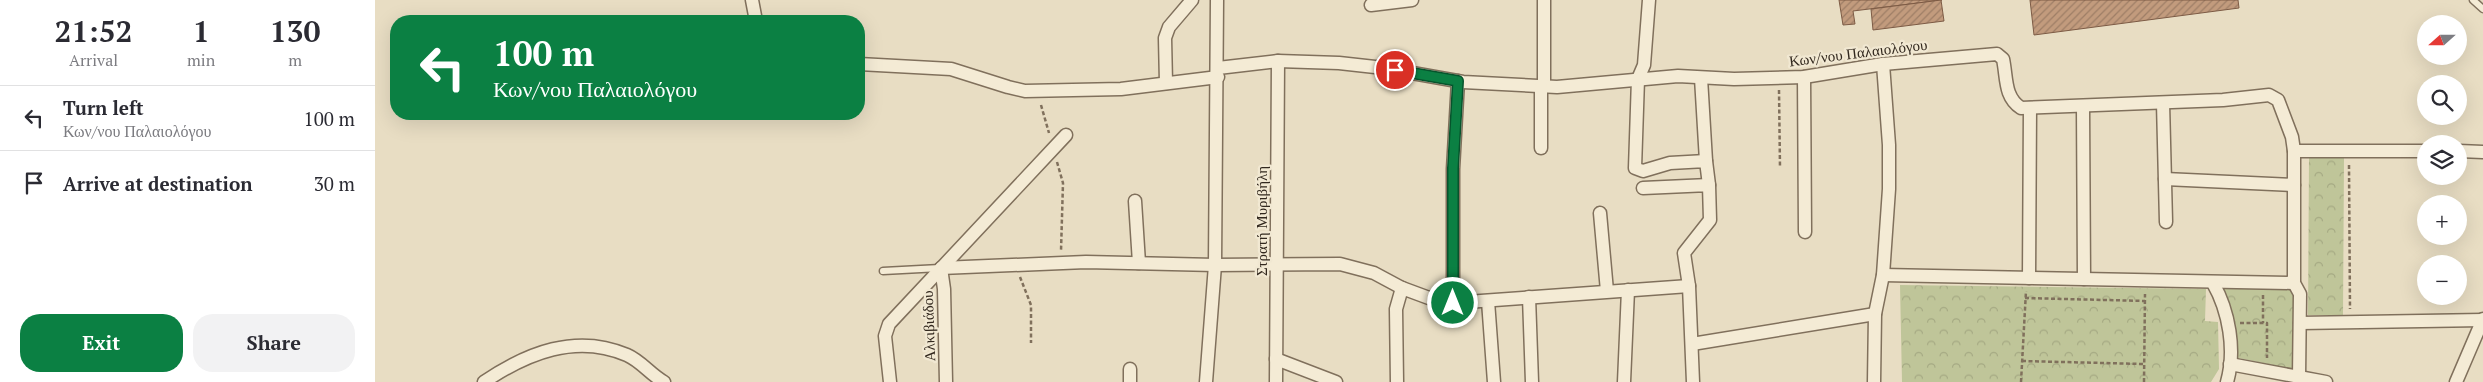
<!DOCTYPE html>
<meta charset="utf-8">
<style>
body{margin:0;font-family:"PT Serif",serif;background:#f2f2f3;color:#2b2b33;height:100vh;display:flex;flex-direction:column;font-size:19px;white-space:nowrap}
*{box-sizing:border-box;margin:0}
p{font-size:16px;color:#7c7c81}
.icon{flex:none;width:28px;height:28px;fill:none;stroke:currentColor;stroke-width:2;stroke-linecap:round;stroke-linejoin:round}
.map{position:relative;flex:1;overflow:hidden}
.side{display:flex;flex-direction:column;background:#fff;width:375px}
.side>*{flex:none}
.banner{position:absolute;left:15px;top:15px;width:475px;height:105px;border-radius:20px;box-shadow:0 5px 20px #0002;background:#0b8043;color:#fff;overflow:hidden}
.needle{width:32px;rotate:249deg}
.tools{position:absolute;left:2042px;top:15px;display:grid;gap:10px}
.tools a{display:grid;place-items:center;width:50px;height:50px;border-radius:50%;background:#fff;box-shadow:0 5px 20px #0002;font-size:25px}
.pin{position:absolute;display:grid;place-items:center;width:42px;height:42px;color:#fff;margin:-21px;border:2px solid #fff;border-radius:50%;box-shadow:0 1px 5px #0007}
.me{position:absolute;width:55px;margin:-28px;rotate:0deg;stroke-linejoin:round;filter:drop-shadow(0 0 4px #0008)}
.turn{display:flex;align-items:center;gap:18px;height:105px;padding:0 20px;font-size:22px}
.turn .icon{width:65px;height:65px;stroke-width:2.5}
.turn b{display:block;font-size:35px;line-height:42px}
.eta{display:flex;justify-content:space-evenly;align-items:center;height:85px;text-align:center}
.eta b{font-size:30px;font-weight:800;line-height:35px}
.cta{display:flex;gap:10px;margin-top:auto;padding:10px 20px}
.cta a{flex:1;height:58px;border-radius:20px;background:#0b8043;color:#fff;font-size:20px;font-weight:800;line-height:58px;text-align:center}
.cta a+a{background:#f2f2f3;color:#2b2b33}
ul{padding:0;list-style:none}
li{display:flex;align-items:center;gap:15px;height:65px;padding:0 20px;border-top:1px solid #e1e1e2}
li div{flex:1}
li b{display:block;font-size:19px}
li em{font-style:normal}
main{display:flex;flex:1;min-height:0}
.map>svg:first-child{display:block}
.park{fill:url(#park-crowns)}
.building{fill:url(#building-hatch);stroke:#7d5b45}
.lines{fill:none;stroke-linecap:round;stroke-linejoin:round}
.lane-casing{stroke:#80705c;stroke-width:9}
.street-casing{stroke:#80705c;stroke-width:15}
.path{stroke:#80705c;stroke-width:2.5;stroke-dasharray:4 2.5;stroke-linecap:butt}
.lane{stroke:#f4ebd5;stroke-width:6}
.street{stroke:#f4ebd5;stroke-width:12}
.route-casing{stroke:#07532c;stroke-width:12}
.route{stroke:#0b8043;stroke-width:9}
.labels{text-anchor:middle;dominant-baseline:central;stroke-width:4.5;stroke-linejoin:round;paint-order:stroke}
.street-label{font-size:15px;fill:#32281e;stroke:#f1e8d2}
</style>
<main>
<section class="side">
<div class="eta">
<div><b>21:52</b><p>Arrival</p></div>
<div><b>1</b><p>min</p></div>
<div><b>130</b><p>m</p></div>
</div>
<ul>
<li><svg class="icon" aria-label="left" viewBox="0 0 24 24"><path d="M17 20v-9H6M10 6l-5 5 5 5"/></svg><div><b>Turn left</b><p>Κων/νου Παλαιολόγου</p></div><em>100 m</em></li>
<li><svg class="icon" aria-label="arrive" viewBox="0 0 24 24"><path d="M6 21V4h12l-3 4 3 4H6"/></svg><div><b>Arrive at destination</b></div><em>30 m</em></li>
</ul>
<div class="cta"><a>Exit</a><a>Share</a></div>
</section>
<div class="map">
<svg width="2108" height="382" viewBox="0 0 2108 382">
<defs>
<pattern id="park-crowns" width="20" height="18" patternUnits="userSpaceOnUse" patternTransform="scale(1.25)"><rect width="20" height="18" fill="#bfc599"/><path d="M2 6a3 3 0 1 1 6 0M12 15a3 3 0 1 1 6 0" fill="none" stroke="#a5a983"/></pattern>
<pattern id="building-hatch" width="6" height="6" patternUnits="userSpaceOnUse" patternTransform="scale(1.25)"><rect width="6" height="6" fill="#c29b7d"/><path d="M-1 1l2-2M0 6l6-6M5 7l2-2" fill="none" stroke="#9e7e66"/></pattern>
</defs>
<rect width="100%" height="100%" fill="#e8ddc3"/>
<g class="park">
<path d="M1934 158H1969L1968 315H1933Z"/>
<path d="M1525 285 1831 289 1830 321 1843 322 1844 369 1836 382H1527Z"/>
<path d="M1848 288 1914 289 1919 294 1917 369 1859 357 1860 322Z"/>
</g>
<g class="building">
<path d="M1464 0H1567L1478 11 1480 24 1468 25Z"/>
<path d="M1566 0 1569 21 1498 30 1496 9Z"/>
<path d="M1655 0H1863L1864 8 1659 35Z"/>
</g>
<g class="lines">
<defs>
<g id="lane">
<path d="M2098 0 2108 9"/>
<path d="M508 271 565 268"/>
</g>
<g id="street">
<path d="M377 0 381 21"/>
<path d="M1169 0V87"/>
<path d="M1274 0 1269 65 1263 79 1260 168 1268 171 1295 163 1331 161 1334 185"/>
<path d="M996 5 1037 0"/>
<path d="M484 64 576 69 633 87 650 91 746 89 843 77"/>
<path d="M843 68 903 61 964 63 1009 68 1088 82 1182 87 1303 76 1359 79 1429 77 1508 64 1622 54 1628 59C1632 78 1629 97 1646 108L1848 100 1894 95 1903 100 1917 137 1919 151V283L1925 294 1924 377"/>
<path d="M1429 77 1430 232"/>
<path d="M1326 78 1331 161"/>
<path d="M791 83 790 38 794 27 817 0"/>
<path d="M1166 87V148"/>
<path d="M1788 103 1791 222"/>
<path d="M1708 107 1709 279"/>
<path d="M1919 151H2051"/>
<path d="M2084 151 2108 152"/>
<path d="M1790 179 1919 185"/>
<path d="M1268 188 1334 185 1335 220 1309 253 1314 286 1318 382"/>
<path d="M760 201 764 263"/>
<path d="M1225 213 1232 291"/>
<path d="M1508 275 1919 283"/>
<path d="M1654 278 1655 108"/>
<path d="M1838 283C1854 311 1861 350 1852 382"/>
<path d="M1154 297 1157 382"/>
<path d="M1113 301 1119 382"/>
<path d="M1078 303V169L1083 81"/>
<path d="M1925 323 2108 320"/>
<path d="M1317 344 1500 314"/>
<path d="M901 359 961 382"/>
<path d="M1855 364 1951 382"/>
<path d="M109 382C152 353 201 333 252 355 266 361 276 375 289 382"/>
<path d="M515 382 510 336 514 324 691 135"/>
<path d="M571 382 569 289 566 268 711 262 840 265 965 264 999 273 1027 288 1054 298 1078 303 1314 286"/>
<path d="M755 382V369"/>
<path d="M831 382 840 265 842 0"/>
<path d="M901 382 903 61"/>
<path d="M1022 382 1021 309 1027 288"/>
<path d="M1249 382 1253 290"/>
<path d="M1499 382 1500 314 1508 275 1514 189V145L1508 64"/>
<path d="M2081 382 2108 319"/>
</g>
</defs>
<use href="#lane" class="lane-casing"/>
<use href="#street" class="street-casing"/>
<g class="path">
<path d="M1404 90 1405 168"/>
<path d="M666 105 674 133"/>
<path d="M682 162 688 183 686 251"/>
<path d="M1974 165 1975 309"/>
<path d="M645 277 656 305V343"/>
<path d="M1888 295V323"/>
<path d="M1650 298 1770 301"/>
<path d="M1865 323H1892V358"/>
<path d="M1647 361 1769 364"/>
<path d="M1646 382 1651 291"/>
<path d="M1769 382 1770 294"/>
</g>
<use href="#lane" class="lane"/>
<use href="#street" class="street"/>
</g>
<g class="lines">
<defs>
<path id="route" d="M1020 70 1083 81 1078 168V303"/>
</defs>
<use href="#route" class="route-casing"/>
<use href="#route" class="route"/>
</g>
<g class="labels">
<g class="street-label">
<text transform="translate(1483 52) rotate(-7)">Κων/νου Παλαιολόγου</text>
<text transform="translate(886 221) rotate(-90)">Στρατή Μυριβήλη</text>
<text transform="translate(553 326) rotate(-92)">Αλκιβιάδου</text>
</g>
</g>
</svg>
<div class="tools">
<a><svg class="needle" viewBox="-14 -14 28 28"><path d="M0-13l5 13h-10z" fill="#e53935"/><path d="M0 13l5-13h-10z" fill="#7c7c81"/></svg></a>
<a><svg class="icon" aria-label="search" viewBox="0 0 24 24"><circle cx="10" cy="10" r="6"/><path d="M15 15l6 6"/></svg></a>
<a><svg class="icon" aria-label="layers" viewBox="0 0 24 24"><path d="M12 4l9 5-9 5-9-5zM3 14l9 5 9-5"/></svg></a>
<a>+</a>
<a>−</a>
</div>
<div class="pin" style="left:1020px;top:70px;background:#d93025"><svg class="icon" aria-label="arrive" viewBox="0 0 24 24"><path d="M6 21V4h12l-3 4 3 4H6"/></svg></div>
<svg class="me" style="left:1078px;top:303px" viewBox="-20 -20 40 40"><circle r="17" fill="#0b8043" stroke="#fff" stroke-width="3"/><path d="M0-11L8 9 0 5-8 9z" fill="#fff"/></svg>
<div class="banner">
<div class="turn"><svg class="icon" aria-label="left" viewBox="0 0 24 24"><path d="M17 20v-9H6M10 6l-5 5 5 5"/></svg><div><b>100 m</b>Κων/νου Παλαιολόγου</div></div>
</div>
</div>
</main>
